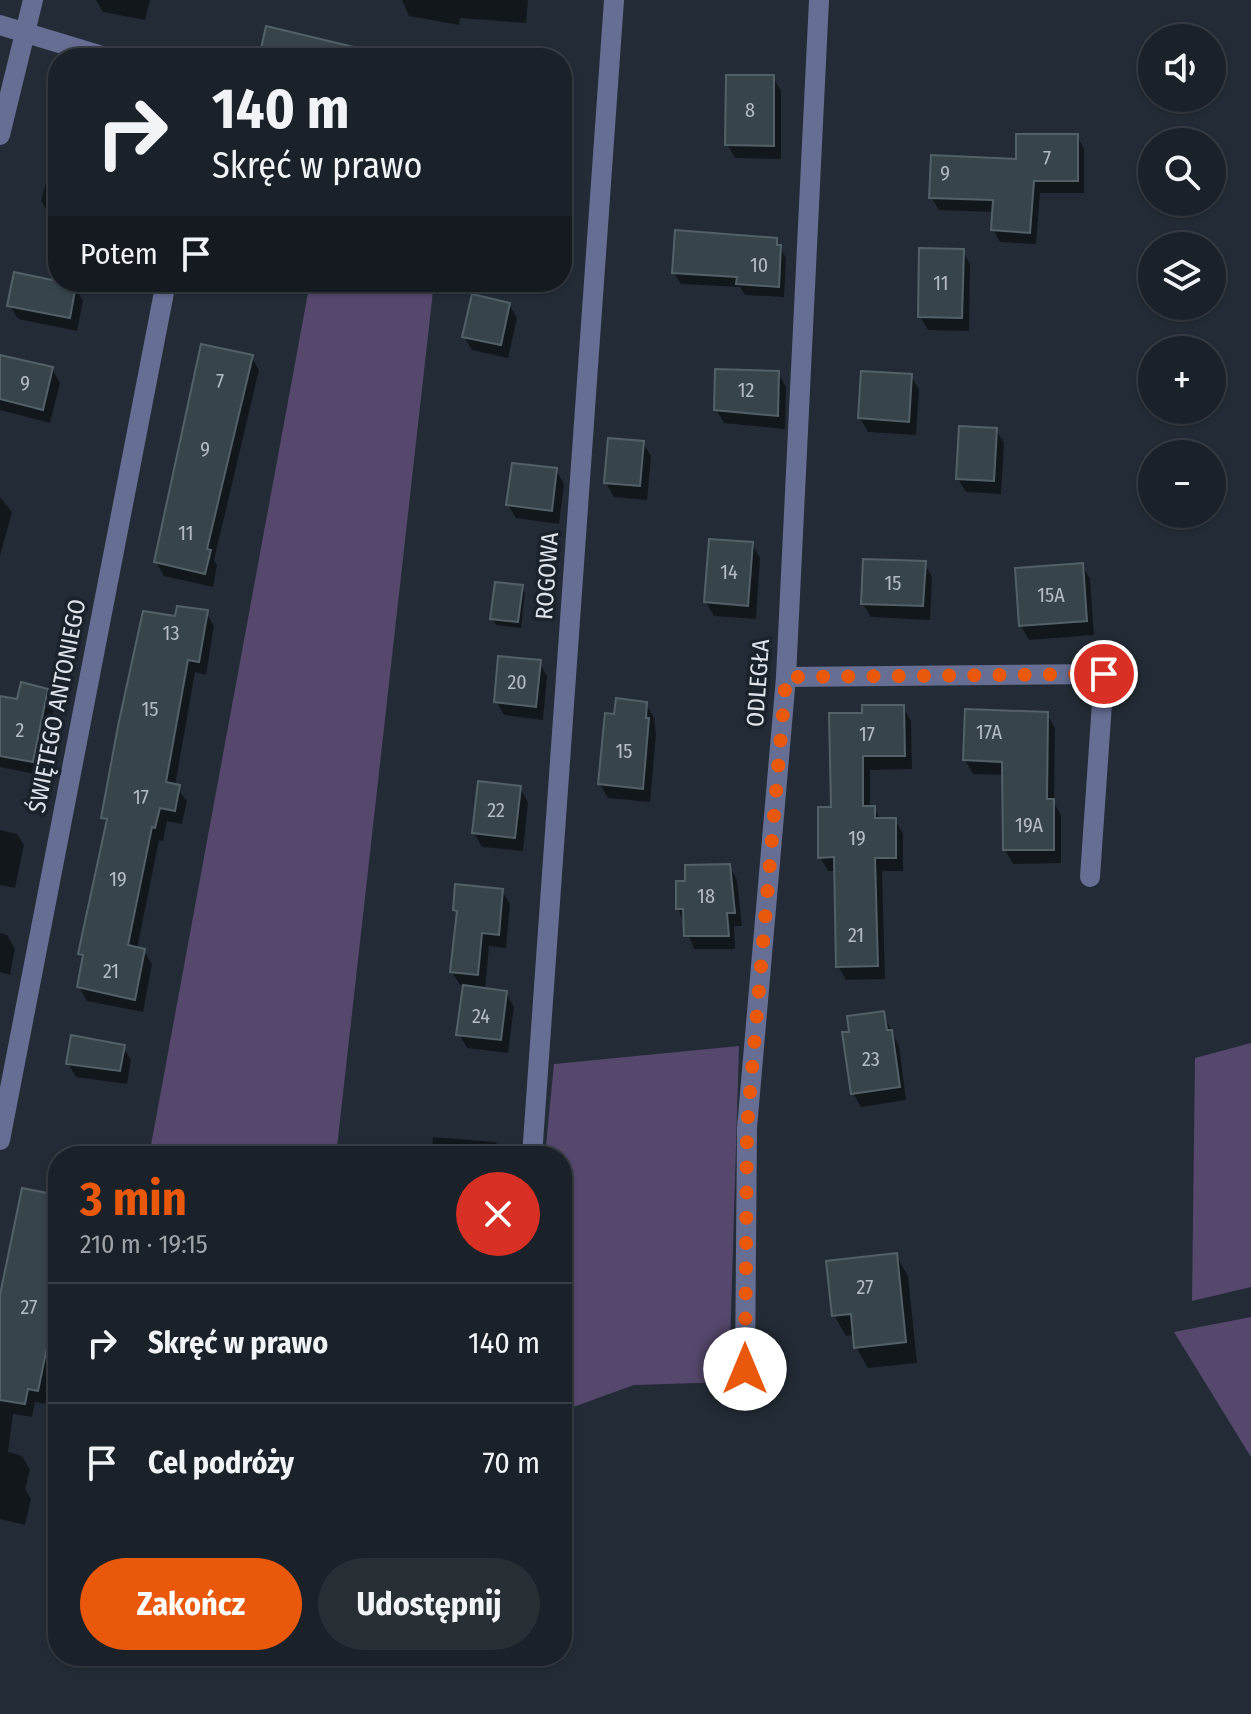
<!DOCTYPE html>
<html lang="pl">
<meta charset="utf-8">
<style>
body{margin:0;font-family:"Fira Sans Condensed",sans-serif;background:#272e34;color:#f1f3f6;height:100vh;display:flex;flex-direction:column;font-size:30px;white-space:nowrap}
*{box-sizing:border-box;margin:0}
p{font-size:26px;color:#9fa3a8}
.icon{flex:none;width:44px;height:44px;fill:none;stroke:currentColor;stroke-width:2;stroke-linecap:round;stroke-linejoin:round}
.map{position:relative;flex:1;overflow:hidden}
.side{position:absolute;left:48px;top:1146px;width:524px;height:520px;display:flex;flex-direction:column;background:#1a2128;border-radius:32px;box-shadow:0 2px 6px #0004,0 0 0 2px #383e45}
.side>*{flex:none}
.banner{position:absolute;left:48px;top:48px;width:524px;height:244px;border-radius:32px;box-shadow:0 2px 6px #0004,0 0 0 2px #383e45;background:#1a2128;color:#f1f3f6;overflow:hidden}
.buttons{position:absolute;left:1138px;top:24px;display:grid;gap:16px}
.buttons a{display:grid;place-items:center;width:88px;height:88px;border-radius:50%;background:#1a2128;box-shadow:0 2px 6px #0004,0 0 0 2px #383e45;font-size:40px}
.pin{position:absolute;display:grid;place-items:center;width:68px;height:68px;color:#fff;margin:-34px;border:4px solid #fff;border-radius:50%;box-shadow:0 2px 8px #0007}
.me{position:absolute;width:88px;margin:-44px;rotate:0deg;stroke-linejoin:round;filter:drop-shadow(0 0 6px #0008)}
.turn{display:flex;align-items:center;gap:28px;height:168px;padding:0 32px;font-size:36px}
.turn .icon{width:104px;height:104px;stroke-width:2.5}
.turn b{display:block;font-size:56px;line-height:68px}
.then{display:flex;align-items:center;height:76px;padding:0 32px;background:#0003;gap:16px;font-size:30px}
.round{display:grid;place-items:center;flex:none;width:84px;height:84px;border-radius:42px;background:#272e34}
.headline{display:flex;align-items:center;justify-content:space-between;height:136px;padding:0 32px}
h1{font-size:48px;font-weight:700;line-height:60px;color:#ea580c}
.primary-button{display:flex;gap:16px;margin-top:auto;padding:16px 32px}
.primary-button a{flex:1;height:92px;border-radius:48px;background:#ea580c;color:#fff;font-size:32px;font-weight:700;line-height:92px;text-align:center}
.primary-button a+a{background:#272e34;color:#f1f3f6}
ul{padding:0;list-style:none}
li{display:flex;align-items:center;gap:24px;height:120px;padding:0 32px;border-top:2px solid #383e45}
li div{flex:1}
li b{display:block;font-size:30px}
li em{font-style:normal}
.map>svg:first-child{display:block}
.green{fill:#55486c}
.shadow{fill:#0007}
.building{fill:#37454b;stroke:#526168;stroke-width:2}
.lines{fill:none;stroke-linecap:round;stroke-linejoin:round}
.minor{stroke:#666e93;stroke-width:20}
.route{stroke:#ea580c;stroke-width:14;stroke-dasharray:0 25.2}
.labels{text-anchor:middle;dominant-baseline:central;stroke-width:7;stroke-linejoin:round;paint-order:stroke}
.number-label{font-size:20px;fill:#b4bcc2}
.street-label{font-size:24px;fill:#dee4ea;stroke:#1a222b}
</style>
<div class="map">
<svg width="1251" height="1714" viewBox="0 0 1251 1714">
<rect width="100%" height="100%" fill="#232c36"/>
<g class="green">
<path d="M310 282H434L336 1156H149Z"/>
<path d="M1251 1043V1287L1192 1301 1195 1058Z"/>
<path d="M739 1046 729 1382 634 1385 562 1411V1156H545L554 1064Z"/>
<path d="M1251 1317V1457L1174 1332Z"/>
</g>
<g class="shadow">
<path d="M96 0H150L145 20 103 12Z"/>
<path d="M402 0H528L526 23 460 18 459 25 409 16Z"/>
<path d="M773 77 781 91V159L735 158 727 144Z"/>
<path d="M1077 136 1084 149V193H1040L1036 244 1000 242 993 229 994 212 939 210 931 197Z"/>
<path d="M52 161 58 163V217L49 214 41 201Z"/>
<path d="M776 240 786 258 784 297 745 295 740 287 681 284 674 273Z"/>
<path d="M962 250 970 264 969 331 928 330 920 316Z"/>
<path d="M75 287 83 301 77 331 18 319 10 306Z"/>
<path d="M509 304 517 318 508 358 472 350 464 336Z"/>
<path d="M251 356 259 370 214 560 217 565 213 587 164 576 156 562Z"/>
<path d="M0 362 52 369 60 383 50 423 0 410Z"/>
<path d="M778 373 786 387 785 429 724 423 716 409Z"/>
<path d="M911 376 919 390 916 435 868 432 860 418Z"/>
<path d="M996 430 1004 443 1001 494 966 492 958 479Z"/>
<path d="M643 443 651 456 647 500 614 497 606 483Z"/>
<path d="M556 470 564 484 559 524 516 518 508 505Z"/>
<path d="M0 497 12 512 0 556Z"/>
<path d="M752 544 760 558 756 619 714 616 706 602Z"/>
<path d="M924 563 932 577 930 620 871 617 863 604Z"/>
<path d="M1082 565 1090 579 1094 635 1029 640 1021 626Z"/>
<path d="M521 587 525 593 521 628 496 625 492 619Z"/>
<path d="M206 612 214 626 206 675 195 672 175 786 187 801 182 824 167 821 163 841 159 840 137 949 144 951 152 964 143 1012 87 1001 79 987 84 961 80 954 108 826 103 817 177 618Z"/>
<path d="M539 662 547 676 543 720 504 715 496 701Z"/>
<path d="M47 691 55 705 40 775 0 767V698L18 701Z"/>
<path d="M646 704 654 718 656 734 650 802 608 798 600 784 615 716Z"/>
<path d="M903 707 911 721 912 769 870 770V808H874L881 820H895L903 834V871H882L885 979 846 980 838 966 836 871H828L820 857 864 715Z"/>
<path d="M1047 714 1055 728 1054 803 1061 815V863L1013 864 1005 850 1004 775 973 774 965 760Z"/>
<path d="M520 788 528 802 523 851 482 847 474 833Z"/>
<path d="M0 830 17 834 24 845 15 888 0 885Z"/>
<path d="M729 866 737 880 742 926H734L735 949H694L678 908Z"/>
<path d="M502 891 510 904 506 948 489 946 485 990 506 993 514 1007 508 1053 467 1048 459 1034 465 986 460 985 452 972 458 916 455 910Z"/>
<path d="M0 933 7 935 15 949 10 975 0 972Z"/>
<path d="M883 1013 899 1046 906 1100 861 1107 853 1093 851 1034Z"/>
<path d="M123 1047 131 1060 127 1084 76 1077 68 1063Z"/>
<path d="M433 1137 496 1142 503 1156H431Z"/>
<path d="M112 1145 134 1149 138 1156H110Z"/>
<path d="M58 1197V1341L45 1404 35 1402 32 1417 13 1414 8 1452 22 1456 30 1470 25 1489 31 1499 25 1525 0 1519V1306Z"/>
<path d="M896 1255 908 1276 917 1363 868 1368 856 1347 855 1335 846 1336 834 1315Z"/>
</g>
<g class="building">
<path d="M266 26 358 48 356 58H259Z"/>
<path d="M726 75H774V146L725 145Z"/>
<path d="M1016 134H1078V181H1034L1030 233 991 230 993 200 929 198 931 155 1016 159Z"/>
<path d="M675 230 777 238V245H781L779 287 736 284 737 277 672 273Z"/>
<path d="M919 248 964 249 962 318 918 317Z"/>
<path d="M14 272 76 285 70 318 7 306Z"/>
<path d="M472 294 510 303 501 345 462 337Z"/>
<path d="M201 344 253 355 207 549 211 550 205 574 154 562Z"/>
<path d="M0 355 53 367 43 410 0 399Z"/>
<path d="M715 369 779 371 778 416 714 410Z"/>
<path d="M861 371 912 374 909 422 858 418Z"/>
<path d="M959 426 997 428 994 481 956 479Z"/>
<path d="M608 438 644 441 640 486 604 483Z"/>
<path d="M512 463 557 468 552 511 506 505Z"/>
<path d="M709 539 753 542 748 606 704 602Z"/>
<path d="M863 559 926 561 923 606 861 604Z"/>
<path d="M1083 563 1087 621 1019 626 1015 568Z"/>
<path d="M495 582 523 585 518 622 490 619Z"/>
<path d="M177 606 208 610 199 662 188 660 166 782 180 785 175 811 160 808 155 828 152 827 128 945 145 949 135 1000 77 987 83 955 78 954 107 819 101 818 118 726 143 611 175 616Z"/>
<path d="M498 656 541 660 536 707 494 702Z"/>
<path d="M21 682 48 689 33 762 0 756V696L17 699Z"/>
<path d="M616 698 647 702 646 718H649L643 789 598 784 605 713 614 714Z"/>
<path d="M862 705H904L905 756H863V806H875V818H896V858H875L878 966 836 967 834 857 818 858V807H831L829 713H862Z"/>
<path d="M965 709 1048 712 1047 799H1054V850H1003L1002 762 963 760Z"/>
<path d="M478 781 521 786 515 838 472 833Z"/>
<path d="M730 864 735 913H727L729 936H684L683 909H676V881H685V865Z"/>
<path d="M455 884 503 889 499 935 482 933 478 975 450 972 457 911 453 910Z"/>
<path d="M463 985 507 991 501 1040 456 1035Z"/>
<path d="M884 1011 887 1030H892L900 1087 851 1094 842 1032H849L847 1016Z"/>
<path d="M71 1035 125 1045 120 1071 66 1064Z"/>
<path d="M22 1188 58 1195V1330L51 1328 38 1391 28 1389 25 1404 0 1400V1295Z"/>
<path d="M897 1253 906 1342 854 1348 851 1314 832 1316 826 1261Z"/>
</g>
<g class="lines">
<g class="minor">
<path d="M0 25 109 58"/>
<path d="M0 135 33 0"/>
<path d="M786 677 1104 674 1090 877"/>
<path d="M0 1140 166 282"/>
<path d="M532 1156 614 0"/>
<path d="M745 1369 747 1128 786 677 819 0"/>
</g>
</g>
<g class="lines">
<path class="route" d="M745 1369 747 1128 786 677 1104 674"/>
</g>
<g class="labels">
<g class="number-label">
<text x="750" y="110">8</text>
<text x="1047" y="158">7</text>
<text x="945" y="173">9</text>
<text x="759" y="265">10</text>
<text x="941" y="283">11</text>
<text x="220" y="381">7</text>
<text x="25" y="383">9</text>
<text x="746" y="390">12</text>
<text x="205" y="449">9</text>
<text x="186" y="533">11</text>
<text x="729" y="572">14</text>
<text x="893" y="583">15</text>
<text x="1051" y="595">15A</text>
<text x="171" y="633">13</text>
<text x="517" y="682">20</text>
<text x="150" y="709">15</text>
<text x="20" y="730">2</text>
<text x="989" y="732">17A</text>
<text x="867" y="734">17</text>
<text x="624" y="751">15</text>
<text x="141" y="797">17</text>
<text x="496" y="810">22</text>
<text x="1029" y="825">19A</text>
<text x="857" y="838">19</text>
<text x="118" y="879">19</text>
<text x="706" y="896">18</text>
<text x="856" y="935">21</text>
<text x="111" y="971">21</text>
<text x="481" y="1016">24</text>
<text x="871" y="1059">23</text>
<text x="865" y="1287">27</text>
<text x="29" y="1307">27</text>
</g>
<g class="street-label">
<text transform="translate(547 576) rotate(-86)">ROGOWA</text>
<text transform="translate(758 683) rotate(-86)">ODLEGŁA</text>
<text transform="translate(57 706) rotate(-79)">ŚWIĘTEGO ANTONIEGO</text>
</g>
</g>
</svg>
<div class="buttons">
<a><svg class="icon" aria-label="sound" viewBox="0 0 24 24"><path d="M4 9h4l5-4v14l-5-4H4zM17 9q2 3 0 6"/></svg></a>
<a><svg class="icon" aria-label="search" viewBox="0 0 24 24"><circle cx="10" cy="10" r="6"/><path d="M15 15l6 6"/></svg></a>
<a><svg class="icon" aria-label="layers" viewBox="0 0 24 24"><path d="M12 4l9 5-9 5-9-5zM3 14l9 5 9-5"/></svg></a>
<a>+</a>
<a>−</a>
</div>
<div class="pin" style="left:1104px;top:674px;background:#d93025"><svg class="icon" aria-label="arrive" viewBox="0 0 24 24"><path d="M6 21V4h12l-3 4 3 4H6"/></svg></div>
<svg class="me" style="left:745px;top:1369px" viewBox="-20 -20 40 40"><circle r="19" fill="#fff"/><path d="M0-13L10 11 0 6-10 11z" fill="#ea580c"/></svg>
<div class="banner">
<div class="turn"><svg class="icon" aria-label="right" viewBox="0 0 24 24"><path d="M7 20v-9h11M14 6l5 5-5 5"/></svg><div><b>140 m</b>Skręć w prawo</div></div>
<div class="then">Potem<svg class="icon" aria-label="arrive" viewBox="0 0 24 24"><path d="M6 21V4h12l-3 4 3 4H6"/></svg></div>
</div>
<section class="side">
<div class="headline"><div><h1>3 min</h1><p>210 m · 19:15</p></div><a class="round" style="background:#d93025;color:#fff"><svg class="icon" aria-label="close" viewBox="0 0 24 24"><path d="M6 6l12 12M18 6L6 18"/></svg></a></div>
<ul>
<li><svg class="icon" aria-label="right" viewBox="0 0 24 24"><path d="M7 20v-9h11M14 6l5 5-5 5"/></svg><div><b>Skręć w prawo</b></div><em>140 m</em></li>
<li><svg class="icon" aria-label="arrive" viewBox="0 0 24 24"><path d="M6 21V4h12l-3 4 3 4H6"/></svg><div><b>Cel podróży</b></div><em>70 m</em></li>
</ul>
<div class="primary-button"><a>Zakończ</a><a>Udostępnij</a></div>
</section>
</div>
